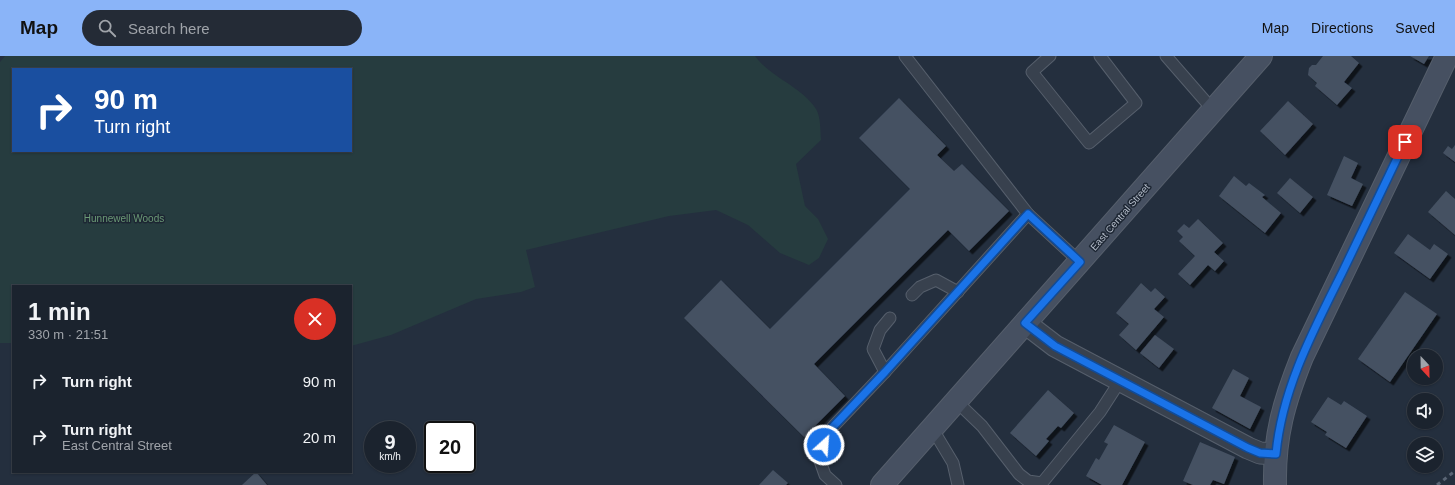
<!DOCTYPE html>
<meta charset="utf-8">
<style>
body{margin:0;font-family:Arial,sans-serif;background:#242b36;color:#f1f3f6;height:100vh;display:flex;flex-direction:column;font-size:15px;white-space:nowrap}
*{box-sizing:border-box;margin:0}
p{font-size:13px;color:#a0a4aa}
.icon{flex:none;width:22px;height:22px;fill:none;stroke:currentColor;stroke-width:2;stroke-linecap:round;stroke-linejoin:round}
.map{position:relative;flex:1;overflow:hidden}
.side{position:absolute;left:12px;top:229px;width:340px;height:188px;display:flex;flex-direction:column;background:#1b232e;border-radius:0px;box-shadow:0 1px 3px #0004,0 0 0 1px #39404a}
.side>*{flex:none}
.banner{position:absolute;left:12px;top:12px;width:340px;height:84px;border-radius:0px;box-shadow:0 1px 3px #0004,0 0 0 1px #39404a;background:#1a4fa0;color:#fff;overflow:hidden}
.needle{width:26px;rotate:158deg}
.fabs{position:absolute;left:1407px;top:293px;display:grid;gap:8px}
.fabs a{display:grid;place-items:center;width:36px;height:36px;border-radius:50%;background:#1b232e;box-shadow:0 1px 3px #0004,0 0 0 1px #39404a;font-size:20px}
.speed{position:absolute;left:364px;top:365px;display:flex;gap:8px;font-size:20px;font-weight:700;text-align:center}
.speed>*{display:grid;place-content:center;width:52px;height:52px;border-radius:50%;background:#1b232e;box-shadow:0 1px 3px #0004,0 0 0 1px #39404a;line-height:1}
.speed small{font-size:10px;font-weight:400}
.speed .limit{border:2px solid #111;border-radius:6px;background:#fff;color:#111}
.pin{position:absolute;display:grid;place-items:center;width:34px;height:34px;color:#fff;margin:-17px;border-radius:8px;box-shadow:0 2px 6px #0006}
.me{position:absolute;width:44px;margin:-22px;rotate:26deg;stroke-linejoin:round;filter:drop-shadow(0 0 3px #0008)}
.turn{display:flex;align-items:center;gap:14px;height:84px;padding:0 16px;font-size:18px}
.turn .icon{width:52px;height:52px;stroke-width:2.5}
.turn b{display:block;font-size:28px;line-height:34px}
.round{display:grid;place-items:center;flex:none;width:42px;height:42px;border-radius:21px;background:#242b36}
.overview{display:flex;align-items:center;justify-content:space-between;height:68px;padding:0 16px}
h1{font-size:24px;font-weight:700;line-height:30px}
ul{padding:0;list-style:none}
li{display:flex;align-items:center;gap:12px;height:56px;padding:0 16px}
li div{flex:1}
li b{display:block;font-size:15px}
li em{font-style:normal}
header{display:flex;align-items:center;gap:24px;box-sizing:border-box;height:56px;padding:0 20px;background:#8ab4f8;color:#111}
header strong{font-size:19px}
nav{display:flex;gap:22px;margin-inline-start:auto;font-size:14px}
.search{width:280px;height:36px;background:#242b36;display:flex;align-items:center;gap:10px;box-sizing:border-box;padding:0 14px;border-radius:22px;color:#a0a4aa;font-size:15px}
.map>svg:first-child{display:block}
.green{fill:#263c3f;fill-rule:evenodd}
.building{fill:#455162;filter:url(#shadow)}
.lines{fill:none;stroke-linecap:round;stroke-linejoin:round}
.lane-casing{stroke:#565f6c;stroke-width:13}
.street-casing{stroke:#565f6c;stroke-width:23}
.secondary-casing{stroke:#565f6c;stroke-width:24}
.lane{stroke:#38414e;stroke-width:11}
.street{stroke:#38414e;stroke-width:21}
.secondary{stroke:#465061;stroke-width:22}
.rail{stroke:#5a6575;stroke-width:3;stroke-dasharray:4 4;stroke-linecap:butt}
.route-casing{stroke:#114b97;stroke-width:10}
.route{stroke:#1a73e8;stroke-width:7}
.labels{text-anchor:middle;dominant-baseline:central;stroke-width:3;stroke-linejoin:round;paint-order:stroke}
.street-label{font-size:10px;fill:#b4bcc9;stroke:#1d2633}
.park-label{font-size:10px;fill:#6b9a76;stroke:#1d2633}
</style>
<header>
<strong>Map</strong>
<div class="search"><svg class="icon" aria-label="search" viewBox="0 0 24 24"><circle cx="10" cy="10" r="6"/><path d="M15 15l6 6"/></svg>Search here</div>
<nav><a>Map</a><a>Directions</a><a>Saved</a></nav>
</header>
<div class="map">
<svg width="1455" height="429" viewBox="0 0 1455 429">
<defs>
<filter id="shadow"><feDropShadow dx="3.5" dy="3.5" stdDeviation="0" flood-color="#0009"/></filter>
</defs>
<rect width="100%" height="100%" fill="#242f3e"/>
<path class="green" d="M5 0H755C771 22 801 30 816 53 821 61 820 75 821 84L796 108 805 150 818 163 828 183 819 202 809 209 780 197 748 169 716 154 669 160 526 194 535 231 521 236 476 243 391 279 351 290V230H13V287H0V6ZM13 13H351V95H13Z"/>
<g class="building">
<path d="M1323 0H1351L1359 7 1344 26 1352 32 1337 49 1315 30 1317 27 1308 19 1309 12 1312 9H1316Z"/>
<path d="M1410 0H1429L1424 8Z"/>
<path d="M899 42 946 90 937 99 954 115 962 108 1009 155 969 195 948 174 814 308 845 340 804 381 684 262 721 224 770 273 910 133 859 82Z"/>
<path d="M1288 45 1313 68 1285 99 1260 75Z"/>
<path d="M1455 89V106L1443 97 1448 90 1452 93Z"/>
<path d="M1344 100 1358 107 1351 122 1363 128 1352 150 1327 139Z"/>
<path d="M1234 120 1246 130 1249 127 1265 139 1262 141 1281 157 1265 177 1219 140Z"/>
<path d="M1290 122 1313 141 1300 157 1277 137Z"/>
<path d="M1446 135 1455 143V179L1428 156Z"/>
<path d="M1198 163 1223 187 1214 196 1224 205 1215 215 1208 209 1190 229 1178 218 1195 200 1179 185 1183 181 1177 175 1184 168 1189 172Z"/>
<path d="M1408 178 1430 194 1434 188 1448 198 1430 223 1394 197Z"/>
<path d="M1141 227 1151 236 1155 232 1165 241 1154 253 1164 261 1136 294 1119 279 1129 268 1116 257Z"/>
<path d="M1405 236 1437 258 1390 326 1358 303Z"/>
<path d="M1155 279 1174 293 1159 312 1140 297Z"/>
<path d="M1233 313 1249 322 1240 340 1261 351 1250 373 1212 352Z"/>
<path d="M1048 334 1074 357 1061 372 1058 370 1046 383 1049 385 1036 400 1010 377Z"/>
<path d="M1328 341 1341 349 1344 345 1367 360 1346 392 1325 379 1327 376 1311 366Z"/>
<path d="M1114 369 1145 386 1122 429H1102L1086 420 1096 402 1099 404 1108 388 1104 386Z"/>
<path d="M1200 386 1235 401 1224 428 1213 424 1210 429H1193L1183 425Z"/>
<path d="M773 414 788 427 786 429H759Z"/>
<path d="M256 416 267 429H242Z"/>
</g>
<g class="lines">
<defs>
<g id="lane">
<path d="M905 0 1028 158"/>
<path d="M1050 0 1032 16 1089 87 1136 47 1100 0"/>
<path d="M1166 0 1213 54"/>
<path d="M912 239 920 231 936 224 958 236"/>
<path d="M885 316 873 293 880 274 890 262"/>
<path d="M956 345 982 370 1019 418 1028 425 1042 427 1100 356 1120 325"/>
<path d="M932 372 953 407 958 429"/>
<path d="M836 429 825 419 819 402 828 376 885 316 1028 158 1080 206"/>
</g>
<path id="street" d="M1025 267 1055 290 1248 392 1260 397 1276 398"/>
<g id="secondary">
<path d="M882 429 1261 0"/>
<path d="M1275 429C1274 380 1284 346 1302 301L1447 0"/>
</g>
</defs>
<use href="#lane" class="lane-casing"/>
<use href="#street" class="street-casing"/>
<use href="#secondary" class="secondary-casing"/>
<use href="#lane" class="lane"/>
<use href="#street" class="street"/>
<use href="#secondary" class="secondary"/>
<path class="rail" d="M1437 429 1455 415"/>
</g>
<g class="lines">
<defs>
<path id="route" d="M824 389 828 376 885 316 1028 158 1080 206 1025 267 1055 290 1248 392 1260 397 1276 398C1282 333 1313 275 1342 217 1363 173 1384 130 1405 86"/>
</defs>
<use href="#route" class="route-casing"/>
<use href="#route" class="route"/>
</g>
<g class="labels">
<g class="street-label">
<text transform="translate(1120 161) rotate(-49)">East Central Street</text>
</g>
<g class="park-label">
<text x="124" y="162">Hunnewell Woods</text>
</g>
</g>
</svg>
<div class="fabs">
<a><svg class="needle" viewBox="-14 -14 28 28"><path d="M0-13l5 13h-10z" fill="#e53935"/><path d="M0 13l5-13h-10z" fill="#a0a4aa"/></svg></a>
<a><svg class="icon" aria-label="sound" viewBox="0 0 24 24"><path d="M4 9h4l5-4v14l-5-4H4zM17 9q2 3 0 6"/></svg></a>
<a><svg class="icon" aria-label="layers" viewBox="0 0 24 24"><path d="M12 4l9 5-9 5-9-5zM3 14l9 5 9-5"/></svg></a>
</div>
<div class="speed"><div>9<small>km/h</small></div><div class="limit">20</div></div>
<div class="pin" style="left:1405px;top:86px;background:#d93025"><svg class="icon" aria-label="arrive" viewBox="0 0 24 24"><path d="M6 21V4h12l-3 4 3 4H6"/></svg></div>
<svg class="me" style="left:824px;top:389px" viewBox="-20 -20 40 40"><circle r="17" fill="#1a73e8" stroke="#fff" stroke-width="3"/><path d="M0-11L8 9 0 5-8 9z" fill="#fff"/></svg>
<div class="banner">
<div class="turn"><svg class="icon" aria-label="right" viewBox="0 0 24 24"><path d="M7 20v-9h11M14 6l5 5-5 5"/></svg><div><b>90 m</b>Turn right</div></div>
</div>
<section class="side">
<div class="overview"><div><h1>1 min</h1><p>330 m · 21:51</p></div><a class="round" style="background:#d93025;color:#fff"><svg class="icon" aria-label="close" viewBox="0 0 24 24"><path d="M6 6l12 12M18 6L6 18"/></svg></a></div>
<ul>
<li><svg class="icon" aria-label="right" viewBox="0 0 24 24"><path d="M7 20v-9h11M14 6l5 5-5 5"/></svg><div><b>Turn right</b></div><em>90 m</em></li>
<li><svg class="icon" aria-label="right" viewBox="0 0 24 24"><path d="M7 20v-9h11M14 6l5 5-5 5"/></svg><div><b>Turn right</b><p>East Central Street</p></div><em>20 m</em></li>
</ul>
</section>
</div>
